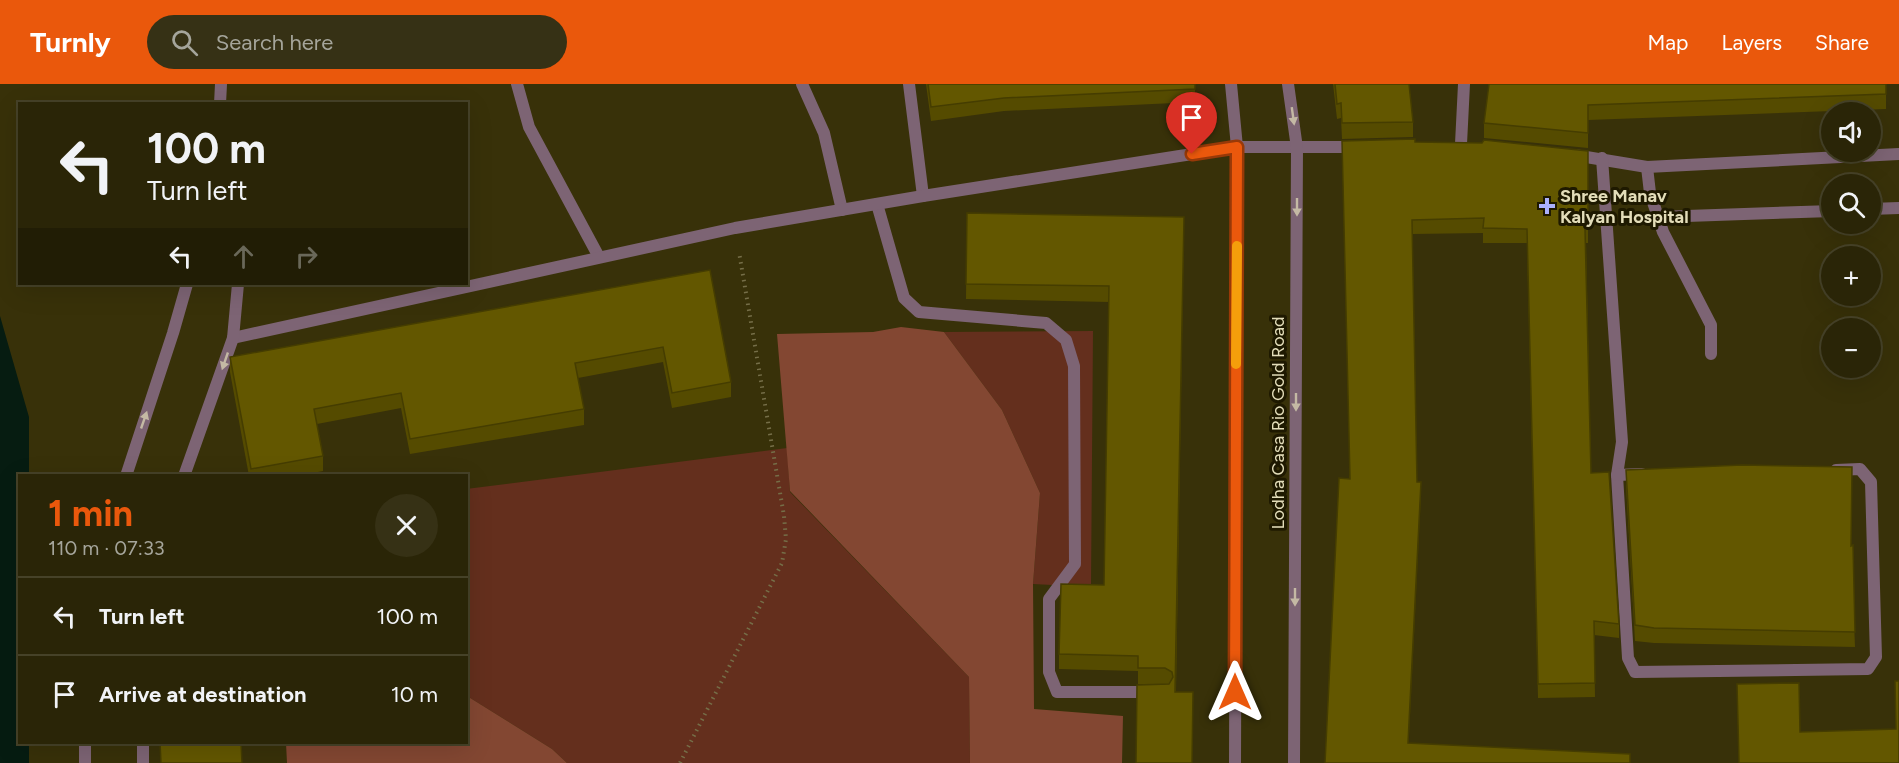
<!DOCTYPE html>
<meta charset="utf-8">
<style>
body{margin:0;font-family:Figtree,sans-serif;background:#363115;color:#f1f3f6;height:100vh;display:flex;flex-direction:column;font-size:22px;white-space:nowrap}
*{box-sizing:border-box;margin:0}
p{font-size:20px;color:#a5a59b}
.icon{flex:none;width:33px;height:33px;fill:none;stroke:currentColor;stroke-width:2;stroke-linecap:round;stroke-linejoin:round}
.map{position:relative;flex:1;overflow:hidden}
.drawer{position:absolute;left:18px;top:390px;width:450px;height:270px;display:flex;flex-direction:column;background:#2a2507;border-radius:0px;box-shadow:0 6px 24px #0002,0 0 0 2px #464228}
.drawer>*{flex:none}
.hud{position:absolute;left:18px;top:18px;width:450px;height:183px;border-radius:0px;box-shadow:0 6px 24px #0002,0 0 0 2px #464228;background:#2a2507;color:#f1f3f6;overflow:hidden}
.tools{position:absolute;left:1821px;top:18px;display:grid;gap:12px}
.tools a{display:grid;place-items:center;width:60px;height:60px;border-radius:50%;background:#2a2507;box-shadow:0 6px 24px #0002,0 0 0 2px #464228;font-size:30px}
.pin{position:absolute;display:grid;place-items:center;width:51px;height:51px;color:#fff;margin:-62px -26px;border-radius:50% 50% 50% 0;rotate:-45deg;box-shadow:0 0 6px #0007}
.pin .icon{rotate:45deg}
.me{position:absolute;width:66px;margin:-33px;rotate:0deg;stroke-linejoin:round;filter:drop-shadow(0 0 4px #0008)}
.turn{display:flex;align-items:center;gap:21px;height:126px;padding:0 30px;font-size:27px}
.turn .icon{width:78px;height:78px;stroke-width:2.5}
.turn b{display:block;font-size:42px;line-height:51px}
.lanes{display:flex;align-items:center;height:57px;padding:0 30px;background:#0003;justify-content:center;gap:30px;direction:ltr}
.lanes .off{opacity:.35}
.round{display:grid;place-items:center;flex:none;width:63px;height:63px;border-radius:32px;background:#363115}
.summary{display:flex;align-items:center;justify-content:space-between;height:102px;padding:0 30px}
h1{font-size:36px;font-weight:700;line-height:45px;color:#ea580c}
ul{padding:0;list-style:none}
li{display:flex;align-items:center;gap:18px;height:78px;padding:0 30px;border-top:2px solid #464228}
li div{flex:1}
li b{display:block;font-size:22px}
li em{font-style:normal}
header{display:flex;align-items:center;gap:36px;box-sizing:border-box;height:84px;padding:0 30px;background:#ea580c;color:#fff}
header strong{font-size:28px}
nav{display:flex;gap:33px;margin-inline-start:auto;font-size:21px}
.search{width:420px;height:54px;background:#363115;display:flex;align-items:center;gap:15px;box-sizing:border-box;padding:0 21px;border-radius:33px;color:#a5a59b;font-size:22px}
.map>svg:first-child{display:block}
.green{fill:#642f1d}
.forest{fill:#834732}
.water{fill:#061c11}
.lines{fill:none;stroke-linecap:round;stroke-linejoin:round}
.path{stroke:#756e48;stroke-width:4;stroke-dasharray:1.5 4.5;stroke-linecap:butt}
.service{stroke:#7d6474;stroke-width:12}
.minor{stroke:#7d6474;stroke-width:12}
.tertiary{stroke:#7d6474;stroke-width:12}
.wall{fill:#554b00}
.shaded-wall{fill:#453d00}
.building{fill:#635700;stroke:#453d00;stroke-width:1.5}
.oneway{fill:#c4b9a4}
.route-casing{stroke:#983908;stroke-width:15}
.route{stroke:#ea580c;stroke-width:10}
.slow{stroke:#f59e0b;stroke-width:10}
.poi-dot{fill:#aab0fc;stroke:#1e1900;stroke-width:2}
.labels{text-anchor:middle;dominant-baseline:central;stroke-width:6;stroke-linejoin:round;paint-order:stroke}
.poi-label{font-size:18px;font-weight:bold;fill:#e3ddb9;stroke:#1e1900;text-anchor:start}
.street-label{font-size:18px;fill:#e3ddb9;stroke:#1e1900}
</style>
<header>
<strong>Turnly</strong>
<div class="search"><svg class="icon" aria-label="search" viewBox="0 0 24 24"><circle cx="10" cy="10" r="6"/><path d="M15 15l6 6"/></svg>Search here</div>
<nav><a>Map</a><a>Layers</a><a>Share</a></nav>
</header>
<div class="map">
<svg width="1899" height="679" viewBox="0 0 1899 679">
<rect width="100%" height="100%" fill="#383109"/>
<g class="green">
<path d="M1093 247 1091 503 1033 500 1040 409 1002 326 944 248Z"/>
<path d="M787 364 790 408 969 593 970 679H567L552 665 467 612 466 405Z"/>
</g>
<g class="forest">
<path d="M901 243 944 248 1002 326 1040 409 1033 500 1034 625 1123 632 1122 679H970L969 593 790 407 777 250 873 248Z"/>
<path d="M467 612 552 665 567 679H287L286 659 466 658Z"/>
</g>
<path class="water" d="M0 232 29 333V391L20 392V658L29 659V679H0Z"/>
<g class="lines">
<path class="path" d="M680 679 782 479 786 455 784 432 739 168"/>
<g class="service">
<path d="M1461 60 1464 0"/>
<path d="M1647 83 1650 109 1663 148 1711 241V270"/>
<path d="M1870 125 1899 124"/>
<path d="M1658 133 1832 127"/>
</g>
<g class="minor">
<path d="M517 0 529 43 599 173"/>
<path d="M802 0 824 49 842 126"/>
<path d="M909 0 923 112"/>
<path d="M1574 71 1647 83 1899 70"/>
<path d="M1602 74 1622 358 1617 391 1628 574 1635 588 1868 585 1876 573 1871 398 1860 385 1836 386"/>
<path d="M877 120 904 214 919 228 1046 239 1066 256 1074 282 1075 480 1049 515V588L1057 608H1152"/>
<path d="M233 254 735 144 923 112 1237 63H1356"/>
<path d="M1617 391 1642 390"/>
</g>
<g class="tertiary">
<path d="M1231 0 1237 63 1235 679"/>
<path d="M1288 0 1297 64 1294 679"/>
<path d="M220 20 221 0"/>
<path d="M126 392 173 249 187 200"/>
<path d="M184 392 233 254 238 200"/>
<path d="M85 658V679"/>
<path d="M143 658V679"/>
</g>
</g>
<g class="wall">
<path d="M926 0H1195V18L1004 27 931 37Z"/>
<path d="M1333 0H1409L1413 38V53L1342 55 1341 34 1337 35Z"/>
<path d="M1489 0 1886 10V25L1588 36V64L1484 54V39Z"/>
<path d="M1415 58 1588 67V159H1586L1591 389 1619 540V554L1594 551 1595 613 1538 614 1527 159H1483V149L1412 150 1417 398 1421 412 1325 679 1349 395Z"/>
<path d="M967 129 1184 133 1176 608 1192 679 1166 600H1138V587L1059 585V570L1104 501 1109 218 966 215Z"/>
<path d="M710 186 731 298V313L672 324 663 278 578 294 584 325V341L410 370 401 324 317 340 323 372V387L298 392H249L230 288V273Z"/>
<path d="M1626 386 1851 462 1855 563 1654 559 1635 557 1626 402Z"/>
</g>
<path class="shaded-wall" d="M1421 398V412L1408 673V659Z"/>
<g class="building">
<path d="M928 0H1195V5L1004 14 931 23Z"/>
<path d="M1335 0H1409L1413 38 1342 39 1341 19 1337 20Z"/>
<path d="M1489 0H1886V10L1588 21V49L1484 39Z"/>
<path d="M1415 55V58L1482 59 1484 56 1588 67V145H1585L1591 389 1609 388 1619 540 1594 537 1595 599 1538 600 1527 145 1483 144 1484 134 1412 136 1417 398H1421L1408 659 1630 670V679H1325L1339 394 1350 395 1342 57Z"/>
<path d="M967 129 1184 133 1175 608H1193L1192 679H1136L1137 601 1169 600 1173 593 1172 588 1165 584H1138V572L1059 570 1061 500 1104 501 1109 202 966 200Z"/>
<path d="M710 186 731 298 672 309 663 263 575 279 584 325 410 355 401 309 357 317 314 325 323 372 251 385 230 273Z"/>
<path d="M1742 381 1852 383 1851 462 1853 461 1855 548 1654 544 1635 541 1626 386Z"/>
<path d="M1895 597H1899V679H1739L1737 600 1799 599 1800 648 1896 645Z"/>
<path d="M160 658H241L242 679H161Z"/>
</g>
<defs><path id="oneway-solid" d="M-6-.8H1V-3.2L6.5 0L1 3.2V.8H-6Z" transform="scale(1.5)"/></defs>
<g class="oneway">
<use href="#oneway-solid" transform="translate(1293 32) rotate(82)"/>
<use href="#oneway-solid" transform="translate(1297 123) rotate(90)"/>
<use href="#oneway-solid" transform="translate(225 277) rotate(109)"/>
<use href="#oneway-solid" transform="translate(1296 318) rotate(90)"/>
<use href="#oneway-solid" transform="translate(144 336) rotate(-71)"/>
<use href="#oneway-solid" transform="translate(1295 513) rotate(90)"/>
</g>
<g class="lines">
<defs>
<path id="route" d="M1192 70 1237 63 1235 608"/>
</defs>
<use href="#route" class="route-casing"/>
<use href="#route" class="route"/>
<path class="slow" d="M1236 280 1237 162"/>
</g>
<path class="poi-dot" d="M1544 113h6v6h6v6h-6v6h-6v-6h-6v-6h6z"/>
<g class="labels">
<g class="poi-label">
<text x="1560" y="112">Shree Manav<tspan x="1560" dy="21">Kalyan Hospital</tspan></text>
</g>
<g class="street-label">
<text transform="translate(1278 339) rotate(-90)">Lodha Casa Rio Gold Road</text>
</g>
</g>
</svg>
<div class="tools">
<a><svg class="icon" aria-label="sound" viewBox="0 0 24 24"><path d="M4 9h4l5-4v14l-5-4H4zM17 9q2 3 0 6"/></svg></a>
<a><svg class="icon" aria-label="search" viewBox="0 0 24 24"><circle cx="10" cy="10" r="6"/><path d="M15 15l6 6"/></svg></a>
<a>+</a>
<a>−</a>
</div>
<div class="pin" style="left:1192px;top:70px;background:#d93025"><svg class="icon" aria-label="arrive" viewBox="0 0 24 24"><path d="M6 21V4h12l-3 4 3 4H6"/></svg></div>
<svg class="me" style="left:1235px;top:608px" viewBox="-20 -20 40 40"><path d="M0-17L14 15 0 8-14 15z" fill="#ea580c" stroke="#fff" stroke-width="4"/></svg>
<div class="hud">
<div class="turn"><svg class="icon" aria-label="left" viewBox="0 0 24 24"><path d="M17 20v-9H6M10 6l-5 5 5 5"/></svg><div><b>100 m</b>Turn left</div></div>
<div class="lanes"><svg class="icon" aria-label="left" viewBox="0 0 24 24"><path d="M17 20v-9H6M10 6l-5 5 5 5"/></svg><svg class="icon off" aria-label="ahead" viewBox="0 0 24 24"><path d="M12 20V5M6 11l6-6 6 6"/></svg><svg class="icon off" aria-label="right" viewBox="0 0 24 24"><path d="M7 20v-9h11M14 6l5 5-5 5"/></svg></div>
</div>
<section class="drawer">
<div class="summary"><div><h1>1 min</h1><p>110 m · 07:33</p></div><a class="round"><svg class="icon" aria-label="close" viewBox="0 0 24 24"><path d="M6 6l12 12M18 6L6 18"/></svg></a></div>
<ul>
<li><svg class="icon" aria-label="left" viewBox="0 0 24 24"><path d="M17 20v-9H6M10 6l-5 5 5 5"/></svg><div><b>Turn left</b></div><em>100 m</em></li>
<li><svg class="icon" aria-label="arrive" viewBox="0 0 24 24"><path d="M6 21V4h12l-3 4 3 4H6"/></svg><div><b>Arrive at destination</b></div><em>10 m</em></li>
</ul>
</section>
</div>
